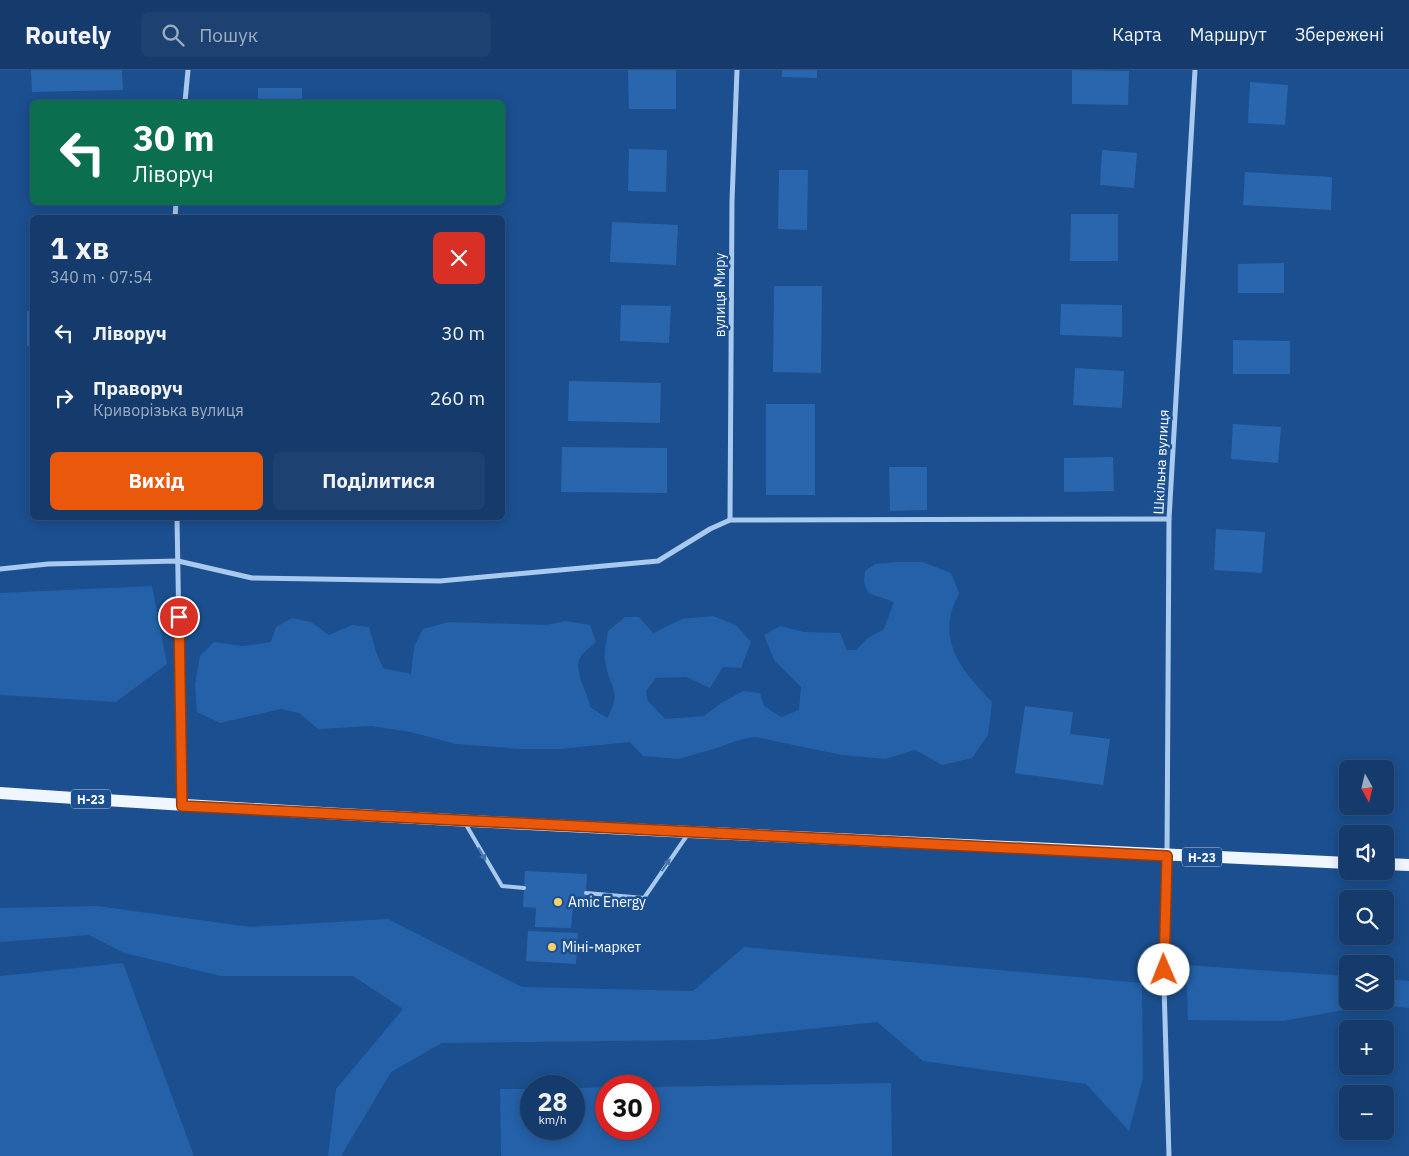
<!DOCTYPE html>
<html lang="uk">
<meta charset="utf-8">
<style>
body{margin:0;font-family:"IBM Plex Sans",sans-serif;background:#1d4271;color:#f1f3f6;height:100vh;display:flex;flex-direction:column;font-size:19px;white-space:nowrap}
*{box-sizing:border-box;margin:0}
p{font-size:16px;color:#9dadc1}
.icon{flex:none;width:28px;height:28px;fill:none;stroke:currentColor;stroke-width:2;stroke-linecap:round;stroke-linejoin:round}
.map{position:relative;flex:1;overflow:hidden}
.drawer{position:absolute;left:30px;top:145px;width:475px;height:305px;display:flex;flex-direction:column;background:#143b6b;border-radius:8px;box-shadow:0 2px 12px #0003,0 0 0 1px #33557e}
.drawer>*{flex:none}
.hud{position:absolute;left:30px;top:30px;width:475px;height:105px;border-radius:8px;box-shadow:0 2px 12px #0003,0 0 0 1px #33557e;background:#0b6e4f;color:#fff;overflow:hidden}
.needle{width:32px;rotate:172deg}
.tools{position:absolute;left:1339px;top:690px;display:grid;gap:10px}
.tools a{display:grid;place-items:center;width:55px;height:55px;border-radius:8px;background:#143b6b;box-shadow:0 2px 12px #0003,0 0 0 1px #33557e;font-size:25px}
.speed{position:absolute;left:520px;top:1005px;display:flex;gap:10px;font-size:25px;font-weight:700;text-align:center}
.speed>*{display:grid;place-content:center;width:65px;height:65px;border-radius:50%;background:#143b6b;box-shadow:0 2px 12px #0003,0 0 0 1px #33557e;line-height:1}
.speed small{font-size:12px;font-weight:400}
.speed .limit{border:8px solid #d22;background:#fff;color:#111}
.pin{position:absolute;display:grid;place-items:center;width:42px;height:42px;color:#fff;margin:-21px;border:2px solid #fff;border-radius:50%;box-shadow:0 1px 5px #0007}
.me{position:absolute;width:55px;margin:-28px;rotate:359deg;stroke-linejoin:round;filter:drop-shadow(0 0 4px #0008)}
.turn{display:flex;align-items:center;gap:18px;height:105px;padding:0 20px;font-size:22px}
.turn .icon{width:65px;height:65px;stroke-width:2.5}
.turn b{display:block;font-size:35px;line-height:42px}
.round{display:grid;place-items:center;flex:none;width:52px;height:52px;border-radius:8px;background:#1d4271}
.summary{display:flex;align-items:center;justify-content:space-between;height:85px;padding:0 20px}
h1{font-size:30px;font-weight:700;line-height:38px}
.cta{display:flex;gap:10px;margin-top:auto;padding:10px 20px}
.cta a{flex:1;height:58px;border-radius:8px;background:#ea580c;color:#fff;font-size:20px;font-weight:700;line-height:58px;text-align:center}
.cta a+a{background:#1d4271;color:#f1f3f6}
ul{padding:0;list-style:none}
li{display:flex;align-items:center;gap:15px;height:65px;padding:0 20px}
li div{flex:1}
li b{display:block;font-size:19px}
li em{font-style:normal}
header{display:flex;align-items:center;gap:30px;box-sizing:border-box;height:70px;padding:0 25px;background:#143b6b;border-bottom:1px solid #33557e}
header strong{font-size:24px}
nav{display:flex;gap:28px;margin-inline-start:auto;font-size:18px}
.search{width:350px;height:45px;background:#1d4271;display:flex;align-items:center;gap:12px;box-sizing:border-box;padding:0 18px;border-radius:8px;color:#9dadc1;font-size:19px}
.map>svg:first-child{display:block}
.green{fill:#2461a8}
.building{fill:#2a66ad}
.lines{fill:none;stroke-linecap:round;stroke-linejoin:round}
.service{stroke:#a9c9ee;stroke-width:4}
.minor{stroke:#a9c9ee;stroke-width:5}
.primary{stroke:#f0f6ff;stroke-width:12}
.oneway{fill:#4674ac}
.route-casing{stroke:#983908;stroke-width:12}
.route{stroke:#ea580c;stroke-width:9}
.poi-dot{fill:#ffd166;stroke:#1b4f8f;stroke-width:2}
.labels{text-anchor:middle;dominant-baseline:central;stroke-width:5;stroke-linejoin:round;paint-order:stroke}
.shield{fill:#1b4f8f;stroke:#bbcadd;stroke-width:1}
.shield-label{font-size:12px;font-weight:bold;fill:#fff}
.street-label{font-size:14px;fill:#fff;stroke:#1b4f8f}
.poi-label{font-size:14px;fill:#fff;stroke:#1b4f8f;text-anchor:start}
</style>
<header>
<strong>Routely</strong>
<div class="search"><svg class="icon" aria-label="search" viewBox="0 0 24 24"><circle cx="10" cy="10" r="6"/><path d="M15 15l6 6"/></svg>Пошук</div>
<nav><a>Карта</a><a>Маршрут</a><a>Збережені</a></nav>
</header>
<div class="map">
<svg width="1409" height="1086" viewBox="0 0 1409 1086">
<rect width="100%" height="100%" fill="#1b4f8f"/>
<g class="green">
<path d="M897 492H923L951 503 959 523C956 531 951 540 950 549 945 584 970 608 992 632L988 665 972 688 942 695 915 680 885 689 842 685 755 667 739 670 714 679 678 689 643 686 630 672 560 679H522L456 674 410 662 371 656 318 659 299 643 281 639 220 653 197 642 195 615 200 586 214 572 243 576 271 572 276 557 292 548 311 552 329 565 352 555 369 557 376 582 383 598 411 604 414 577 423 559 449 552 547 555 565 551 590 555 596 572C591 576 585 581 581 586 572 599 588 623 590 637L607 648C624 619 607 616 605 589 604 580 607 570 608 561L625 547H639L653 563 682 549 713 546 736 555 751 572 741 598 723 597 710 618 686 607 656 608 646 621 648 631 665 649 704 646 721 633 743 621 760 623 764 636 781 647 799 640 801 617 774 590 764 565 780 556 804 562 840 563 847 580H856L868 568 884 559 894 532 868 523 864 512 865 501 875 494Z"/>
<path d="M152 516 167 594 116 632 0 625V523Z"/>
<path d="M97 836 251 857 388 849 522 917 693 921 744 877 1142 913 1143 1008 1129 1061 1086 1014 923 991 877 952 706 970 442 973 391 1002 341 1086H328L336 1019 403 939 353 906H221L124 883 89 865 0 872V838Z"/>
<path d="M123 893 194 1086H0V906Z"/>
<path d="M1186 895 1347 906 1348 931H1385V909L1409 911V938L1377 934 1283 951 1188 950Z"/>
<path d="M891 1013 892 1086H501L500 1019H531V1059H574V1018L606 1017V1059H649V1017Z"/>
</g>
<g class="building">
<path d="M31 0H122L123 20 32 22Z"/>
<path d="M628 0H676V39H629Z"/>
<path d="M782 0H817V8L782 7Z"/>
<path d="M1072 0 1129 1 1128 35 1072 34Z"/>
<path d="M1250 12 1288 15 1285 55 1248 53Z"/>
<rect x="258" y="18" width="44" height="14"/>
<path d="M629 79 667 80 666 122 628 121Z"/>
<path d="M1102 80 1137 83 1134 118 1100 115Z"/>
<path d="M779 100H808L807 160 778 159Z"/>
<path d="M1245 102 1332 107 1331 140 1243 135Z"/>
<path d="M1071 144H1118V191H1070Z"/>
<path d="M612 152 678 155 676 195 610 192Z"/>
<path d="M1284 193V223H1238V194Z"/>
<path d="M774 216H822L821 303 773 302Z"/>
<path d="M1061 234 1122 235V267L1060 265Z"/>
<path d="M621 235 671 236 669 273 620 271Z"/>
<path d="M32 240V276H27V241Z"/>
<path d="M1233 270 1290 271V304H1233Z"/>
<path d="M1075 298 1124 301 1122 338 1073 335Z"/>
<path d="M569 311 661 313 660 353 568 351Z"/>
<rect x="766" y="334" width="49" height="91"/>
<path d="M1233 354 1281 357 1278 393 1231 389Z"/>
<path d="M562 377 667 378V423L561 422Z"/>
<path d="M1113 387 1114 421 1064 422V388Z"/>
<path d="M889 397H927V440L890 441Z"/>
<path d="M1216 459 1265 462 1262 503 1214 500Z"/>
<path d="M1025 636 1073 642 1070 664 1110 669 1103 715 1015 703Z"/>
<path d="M525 801 587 804 585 839 573 838 571 858 535 857 536 838 523 837Z"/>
<path d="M528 861 578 863 576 894 526 891Z"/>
</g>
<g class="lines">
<g class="service">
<path d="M465 753 502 816 524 818"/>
<path d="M586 823 644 828 688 764"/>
</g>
<g class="minor">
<path d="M185 32 188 0"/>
<path d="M175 148 176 132"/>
<path d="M177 448 182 735"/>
<path d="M730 450 732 131 737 0"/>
<path d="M0 499 48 494 178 491 252 508 440 511 658 491 710 459 730 450 1169 449"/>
<path d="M1169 1086 1163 881 1167 786 1169 449 1195 0"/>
</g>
<g class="primary">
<path d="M0 723C230 739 460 751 690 762 909 773 1128 784 1348 793"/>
<path d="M1385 794 1409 795"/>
</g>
</g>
<defs><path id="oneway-solid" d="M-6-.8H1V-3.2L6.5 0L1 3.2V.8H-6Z" transform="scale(1.25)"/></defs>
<g class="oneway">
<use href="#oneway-solid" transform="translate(482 784) rotate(60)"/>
<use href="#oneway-solid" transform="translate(666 795) rotate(-55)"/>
</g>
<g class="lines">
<defs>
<path id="route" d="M179 547 182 736 1167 786 1164 900"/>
</defs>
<use href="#route" class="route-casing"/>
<use href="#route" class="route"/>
</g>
<g class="poi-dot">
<circle cx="558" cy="832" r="5"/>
<circle cx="552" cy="877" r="5"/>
</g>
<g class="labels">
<g class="shield">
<rect x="71" y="719.5" width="40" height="19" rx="4"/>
<rect x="1182" y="777.5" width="40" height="19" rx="4"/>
</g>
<g class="shield-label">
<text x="91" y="729">Н-23</text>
<text x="1202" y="787">Н-23</text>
</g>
<g class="street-label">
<text transform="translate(720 225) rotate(-90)">вулиця Миру</text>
<text transform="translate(1161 392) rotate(-87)">Шкільна вулиця</text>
</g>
<g class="poi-label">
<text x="568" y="832">Amic Energy</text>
<text x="562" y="877">Міні-маркет</text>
</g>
</g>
</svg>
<div class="tools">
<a><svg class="needle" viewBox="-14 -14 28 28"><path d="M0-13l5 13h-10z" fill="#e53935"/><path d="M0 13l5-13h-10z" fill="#9dadc1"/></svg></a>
<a><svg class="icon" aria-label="sound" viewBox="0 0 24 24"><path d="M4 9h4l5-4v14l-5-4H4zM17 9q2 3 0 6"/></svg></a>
<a><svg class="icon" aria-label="search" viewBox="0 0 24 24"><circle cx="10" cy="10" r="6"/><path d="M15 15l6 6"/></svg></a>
<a><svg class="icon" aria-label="layers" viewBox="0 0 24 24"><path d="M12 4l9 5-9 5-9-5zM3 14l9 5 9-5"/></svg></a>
<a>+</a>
<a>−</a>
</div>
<div class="speed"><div>28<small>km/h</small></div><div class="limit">30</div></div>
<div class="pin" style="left:179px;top:547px;background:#d93025"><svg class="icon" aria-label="arrive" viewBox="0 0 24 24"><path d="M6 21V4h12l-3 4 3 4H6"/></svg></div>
<svg class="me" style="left:1164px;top:900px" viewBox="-20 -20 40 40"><circle r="19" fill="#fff"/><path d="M0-13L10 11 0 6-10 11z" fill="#ea580c"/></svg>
<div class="hud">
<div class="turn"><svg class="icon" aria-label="left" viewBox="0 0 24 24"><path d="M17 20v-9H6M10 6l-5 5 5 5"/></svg><div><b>30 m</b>Ліворуч</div></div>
</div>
<section class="drawer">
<div class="summary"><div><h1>1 хв</h1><p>340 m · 07:54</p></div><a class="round" style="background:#d93025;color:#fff"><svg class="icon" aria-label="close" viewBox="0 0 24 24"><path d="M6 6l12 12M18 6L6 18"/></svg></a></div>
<ul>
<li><svg class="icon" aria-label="left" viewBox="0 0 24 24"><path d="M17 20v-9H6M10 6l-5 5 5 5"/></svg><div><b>Ліворуч</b></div><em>30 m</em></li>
<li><svg class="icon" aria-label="right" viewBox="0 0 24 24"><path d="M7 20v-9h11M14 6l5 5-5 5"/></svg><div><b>Праворуч</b><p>Криворізька вулиця</p></div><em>260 m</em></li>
</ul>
<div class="cta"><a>Вихід</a><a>Поділитися</a></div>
</section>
</div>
